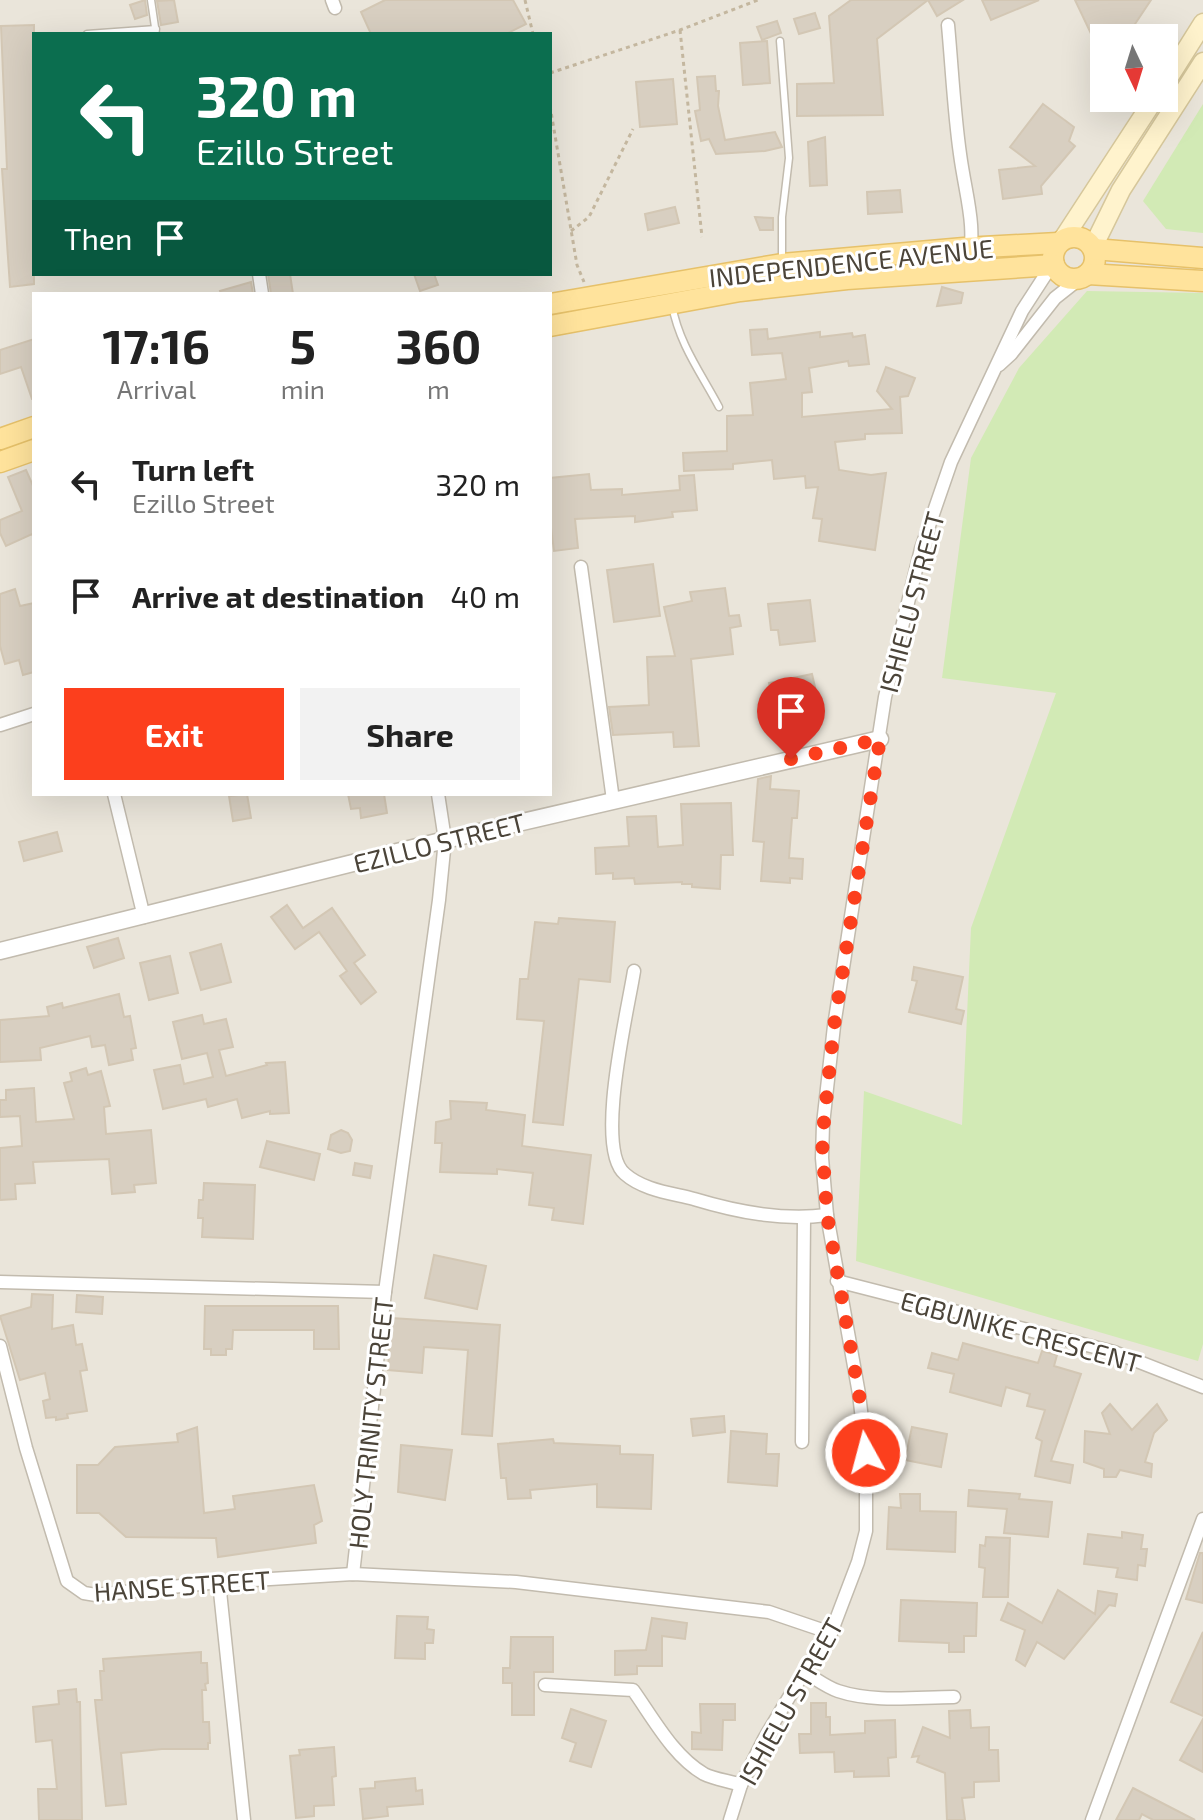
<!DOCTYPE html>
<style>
body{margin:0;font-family:"Exo 2",sans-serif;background:#f2f2f2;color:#222;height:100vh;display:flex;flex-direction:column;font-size:30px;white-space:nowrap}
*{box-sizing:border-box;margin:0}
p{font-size:26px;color:#767676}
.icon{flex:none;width:44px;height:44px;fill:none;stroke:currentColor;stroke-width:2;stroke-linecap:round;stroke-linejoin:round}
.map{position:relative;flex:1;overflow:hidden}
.panel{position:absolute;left:32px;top:292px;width:520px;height:504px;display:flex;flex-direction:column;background:#fff;border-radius:0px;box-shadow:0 8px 32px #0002}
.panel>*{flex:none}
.guide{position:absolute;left:32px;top:32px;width:520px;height:244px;border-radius:0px;box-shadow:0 8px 32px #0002;background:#0b6e4f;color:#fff;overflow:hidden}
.needle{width:52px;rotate:176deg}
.buttons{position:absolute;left:1090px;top:24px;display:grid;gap:16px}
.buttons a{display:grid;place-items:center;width:88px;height:88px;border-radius:0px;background:#fff;box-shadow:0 8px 32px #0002;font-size:40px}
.pin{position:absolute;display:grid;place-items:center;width:68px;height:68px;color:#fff;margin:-82px -34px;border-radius:50% 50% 50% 0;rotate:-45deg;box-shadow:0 0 8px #0007}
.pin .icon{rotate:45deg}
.me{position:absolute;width:88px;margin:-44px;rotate:353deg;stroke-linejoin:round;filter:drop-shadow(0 0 6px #0008)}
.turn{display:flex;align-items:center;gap:28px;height:168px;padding:0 32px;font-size:36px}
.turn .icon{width:104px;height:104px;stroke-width:2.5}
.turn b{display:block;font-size:56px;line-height:68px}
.then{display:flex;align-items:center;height:76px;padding:0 32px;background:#0003;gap:16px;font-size:30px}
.eta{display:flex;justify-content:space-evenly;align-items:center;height:136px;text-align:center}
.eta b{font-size:48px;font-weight:700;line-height:56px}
.cta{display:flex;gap:16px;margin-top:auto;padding:16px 32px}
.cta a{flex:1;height:92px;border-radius:0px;background:#fc3f1d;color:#fff;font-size:32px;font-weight:700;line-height:92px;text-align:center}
.cta a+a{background:#f2f2f2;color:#222}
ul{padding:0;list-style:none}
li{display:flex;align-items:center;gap:24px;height:112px;padding:0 32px}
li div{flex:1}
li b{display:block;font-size:30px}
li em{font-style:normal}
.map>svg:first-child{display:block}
.residential{fill:#eae5da;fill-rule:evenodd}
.green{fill:#d2eab5}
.building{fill:#d8cfc1;stroke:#d3c7b4;stroke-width:2}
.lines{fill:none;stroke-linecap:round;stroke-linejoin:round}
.service-casing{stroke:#c2bbae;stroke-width:9}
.minor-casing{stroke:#c2bbae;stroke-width:15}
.tertiary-casing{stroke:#c2bbae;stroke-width:19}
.secondary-casing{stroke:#d6c79b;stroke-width:21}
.primary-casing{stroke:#e6c16a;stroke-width:23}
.path{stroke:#c4b79f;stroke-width:3;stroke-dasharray:4 4;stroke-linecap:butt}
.service{stroke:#fff;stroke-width:6}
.minor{stroke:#fff;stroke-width:12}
.tertiary{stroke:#fff;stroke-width:16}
.secondary{stroke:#fff3cd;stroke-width:18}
.primary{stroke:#ffe39c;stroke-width:20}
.route{stroke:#fc3f1d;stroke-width:14;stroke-dasharray:0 25.2}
.labels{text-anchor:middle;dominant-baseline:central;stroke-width:6;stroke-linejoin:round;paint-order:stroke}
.street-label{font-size:26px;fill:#4b4439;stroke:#fff}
</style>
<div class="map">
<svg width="1203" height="1820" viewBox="0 0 1203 1820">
<rect width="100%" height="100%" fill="#f6f3ec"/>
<path class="residential" d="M0 0H1203V1820H0ZM34 34H550V274H34ZM1104 38H1164V98H1104ZM34 294H550V794H34Z"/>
<g class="green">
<path d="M1203 104V233L1166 229 1143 201Z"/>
<path d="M1087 291 1203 293V1344L1198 1361 856 1261 864 1091 962 1125 971 928 1056 693 942 678 971 458 1019 368Z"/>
</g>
<g class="building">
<path d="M145 0 147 15 135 19 130 5Z"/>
<path d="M174 0 178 22 161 25 157 1Z"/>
<path d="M385 0H513L526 24 506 34H371L361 12Z"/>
<path d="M851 0H928L877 39 883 115 797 116V84L834 83 829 16Z"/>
<path d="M928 0H963L937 16Z"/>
<path d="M982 0H1039L991 20Z"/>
<path d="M1075 0H1151L1135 24 1142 38H1104V61Z"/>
<path d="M815 13 820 28 799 34 794 19Z"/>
<path d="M777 21 781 33 762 40 757 27Z"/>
<path d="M34 25V284L10 287 2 169H7L1 26Z"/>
<path d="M767 41 770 83 743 85 740 43Z"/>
<path d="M715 76 716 91H719L718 106 725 140 775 132 782 147 765 151 716 154 709 139 701 141 695 111 700 110 697 77Z"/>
<path d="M673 79 677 124 640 127 636 82Z"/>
<path d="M1043 104 1074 127 1069 141 1075 146 1041 186 1042 194 1003 199 999 170 1035 166 1010 147Z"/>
<path d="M825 137 827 185 810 186 808 142Z"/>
<path d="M900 190 902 212 868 214 867 192Z"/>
<path d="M675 207 679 223 648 230 645 214Z"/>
<path d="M755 217 773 218V230H760Z"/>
<path d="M268 274H290L293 294H271Z"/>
<path d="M414 274H434L438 285 420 291Z"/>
<path d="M251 282 253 294H221L220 291Z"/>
<path d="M942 287 963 293 961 303 937 306Z"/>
<path d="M767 329 768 339 820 332V337L852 333 853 337 865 335 869 364 849 366 848 361 809 368 812 392 802 393V417L892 409 877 391 886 367 915 378 908 396 900 397 902 433 865 434V439L835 442 839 470 871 475 886 473 875 550 819 541 822 519 813 518 818 487 806 488 805 476 774 479 772 460 733 464V469L684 471 683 453 727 451V416L753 415 750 383 786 379 782 353 752 355 750 330Z"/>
<path d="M34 339V399H32L21 367 0 374V350Z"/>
<path d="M26 470 34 488V539L32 534 6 546 0 533V520L22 511 8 477Z"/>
<path d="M589 474 591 490 622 489V495L680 490 679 476 694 475 697 510 672 512 673 517 635 522V516L575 519 578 548 554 551 550 520V478Z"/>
<path d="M653 564 660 616 614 622 607 570Z"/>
<path d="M725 588 729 616 739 615 741 626 730 628 733 654 691 659 699 746 674 747 673 732 613 735 609 707 649 705 647 657 675 656 664 607 692 601 690 592Z"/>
<path d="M15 589 20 606 34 603V672L23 675 19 660 5 664 0 646V594Z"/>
<path d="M810 600 815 641 780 645 778 630H771L768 604Z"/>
<path d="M812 674 821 713 777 722 769 683Z"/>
<path d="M771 776 770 789 799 791 797 818H792L789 858 803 859 802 879 790 878V883L761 881 764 842 753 841 758 779Z"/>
<path d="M247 794 251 818 233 821 229 796Z"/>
<path d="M348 794H384L387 813 361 818 360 808 351 809Z"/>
<path d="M731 803 733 855H721L720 889 692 887V884H682V882L635 884 634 878 613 879V873L596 874 595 848 629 846 627 817 656 816 658 847 683 845 681 804Z"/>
<path d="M57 832 62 851 24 861 19 842Z"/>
<path d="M287 905 303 928 332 908 365 955 354 963 376 992 361 1004 340 976 347 971 319 932 295 949 271 917Z"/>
<path d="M559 918 615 922 610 982 579 979 563 1125 533 1122 544 1021 517 1019 520 979H528L535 922 558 924Z"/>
<path d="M118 938 124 958 94 968 87 947Z"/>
<path d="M221 944 231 982 201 990 190 953Z"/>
<path d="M170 956 178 993 149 1000 140 963Z"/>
<path d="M914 967 963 977 956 1009 964 1011 961 1024 909 1012 917 981 912 980Z"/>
<path d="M119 994 124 1017 130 1016 136 1048 131 1049 133 1060 109 1065 105 1045 92 1047 90 1036 40 1048 41 1060 0 1062V1020L49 1016 47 1007 62 1003 63 1008Z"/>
<path d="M202 1015 204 1024 226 1019 233 1047 219 1050 226 1076 267 1065 266 1063 285 1062 289 1113 270 1114V1111L242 1118 237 1099 208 1107 206 1099 163 1109 154 1070 180 1065 184 1084 213 1077 207 1053 182 1059 173 1022Z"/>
<path d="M86 1068 88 1075 101 1071 110 1106 104 1107 106 1134 151 1130 156 1183 134 1185 135 1192 112 1194 109 1159 33 1162 35 1183 15 1184 16 1199 0 1200V1148L22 1146 20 1116 0 1117V1100H6V1090L34 1088 36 1122 74 1119 64 1083 72 1081 70 1073Z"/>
<path d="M450 1101 487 1103 486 1110 525 1115 522 1146 591 1155 583 1224 552 1220 554 1208 529 1205 533 1173 497 1169V1174L440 1172 442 1143H435L436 1122 451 1119Z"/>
<path d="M341 1130 348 1133 352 1140 350 1151 341 1153 328 1149 331 1135Z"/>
<path d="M267 1141 320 1154 314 1180 260 1167Z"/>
<path d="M355 1163 372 1166 370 1178 353 1175Z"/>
<path d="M204 1183 255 1185 253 1239 202 1237 203 1218H198L199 1200H203Z"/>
<path d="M434 1255 486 1266 477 1309 425 1298Z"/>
<path d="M32 1294 53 1295 52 1329 73 1325 76 1345 82 1344 87 1370 80 1371 87 1411 67 1414 68 1418 56 1420V1417L46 1418 43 1401 50 1399 45 1373 20 1380 0 1316 31 1307Z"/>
<path d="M77 1295 103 1297 102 1314 76 1312Z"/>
<path d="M205 1306H338L339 1349H314V1330H233L232 1349H226V1355H211V1349H204Z"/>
<path d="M391 1318 500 1325 492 1436 462 1434 468 1350 424 1347 422 1373 388 1370Z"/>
<path d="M963 1343 1038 1363 1042 1351 1057 1355 1054 1366 1081 1374 1051 1461 1073 1465 1070 1483 1035 1476 1042 1441 1036 1438 1045 1410 1027 1406 1030 1394 1006 1387 1001 1406 950 1392 954 1374 928 1368 932 1353 958 1360Z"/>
<path d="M1110 1404 1132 1430 1157 1404 1167 1420 1154 1433 1145 1462 1152 1464 1151 1477 1120 1470 1116 1477H1104V1469L1084 1462 1085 1431 1110 1434 1102 1413Z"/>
<path d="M724 1416 725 1432 693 1436 691 1419Z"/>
<path d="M197 1427 204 1513 235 1509 233 1496 314 1485 322 1521 314 1525 316 1543 218 1557 216 1538 126 1537 99 1513H77V1465H98L115 1447 178 1442 177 1434Z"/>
<path d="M912 1427 947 1434 941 1467 905 1460Z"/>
<path d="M731 1431 767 1434 766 1454H779L777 1486 728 1482Z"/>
<path d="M553 1439 554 1443 620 1446V1454L653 1455 651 1509 597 1507V1484L530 1490 531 1498 508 1499 506 1478H501L498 1444Z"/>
<path d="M401 1445 452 1450 445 1500 398 1492Z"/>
<path d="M969 1490 1020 1494 1019 1499 1052 1502 1048 1537 1004 1533 1007 1509 968 1506Z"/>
<path d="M900 1494H920V1511L956 1512 955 1552 887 1549 889 1507 901 1508Z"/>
<path d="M1122 1532 1143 1535 1141 1549H1147L1145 1566 1138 1565 1137 1580 1116 1577 1118 1568 1084 1564 1088 1534 1122 1538Z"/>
<path d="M986 1537 1010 1538 1008 1597H983L985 1568 979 1567 980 1545 985 1546Z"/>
<path d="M1200 1553H1203V1603L1186 1599Z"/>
<path d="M1058 1590 1095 1614 1098 1591 1117 1594 1115 1606 1109 1605 1064 1659 1037 1642 1025 1666 1016 1660 1025 1630 1001 1620 1008 1603 1042 1623Z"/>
<path d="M901 1600 977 1603 976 1636H964V1652H949V1643L899 1641Z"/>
<path d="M397 1616 428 1617 427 1629 434 1630 433 1643H425V1659L395 1658Z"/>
<path d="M652 1618 687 1623 685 1639 662 1636V1666H637V1674L615 1675V1651L646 1650Z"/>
<path d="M1203 1632V1716L1171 1702Z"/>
<path d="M511 1637H553V1672H534V1715H512V1683H503V1668H510Z"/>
<path d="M201 1652V1663H207L208 1683 205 1684 206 1690H202L203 1722H209L210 1743H208V1749H162L121 1753 126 1804 106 1806 95 1700H102L100 1671H104L103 1659Z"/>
<path d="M76 1689 77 1702H80L82 1820H39L38 1789H57L52 1740 36 1742 33 1707 59 1704 58 1691Z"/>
<path d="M811 1703H826V1717H830V1735L865 1733V1721L895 1720 896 1757 888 1758 889 1776 854 1777V1771L835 1772 834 1752 800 1753 799 1734H811Z"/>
<path d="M700 1704H735V1720H723L722 1750 692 1749V1732L701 1733Z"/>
<path d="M571 1709 606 1721 591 1767 570 1761 576 1743 562 1738Z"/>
<path d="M970 1710 971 1728 989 1727V1750H998L999 1781 974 1782V1797L962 1798 965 1820H947L945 1773 917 1762 919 1756 912 1757 923 1727 950 1738 949 1711Z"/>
<path d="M1203 1719V1772L1180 1760Z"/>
<path d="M334 1747 336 1776 332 1777 334 1805 314 1806V1816L296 1818 290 1756 300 1755 299 1750Z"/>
<path d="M415 1778 416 1791 422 1790 423 1804 387 1807 388 1816 363 1819 360 1789 375 1788V1782Z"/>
<path d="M1133 1788 1195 1820H1153L1142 1814 1139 1820H1116Z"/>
</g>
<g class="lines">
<defs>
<g id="service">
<path d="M151 0 156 34"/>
<path d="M87 34 156 29"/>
<path d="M780 41 789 158 782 217V260"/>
<path d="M672 305C679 344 701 373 719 407"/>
</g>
<g id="minor">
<path d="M332 0 335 8"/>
<path d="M948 25C952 68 954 112 960 154 966 199 977 223 968 270"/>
<path d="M259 274 262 294"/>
<path d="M999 365 1011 354 1055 298 1079 279"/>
<path d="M581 567 613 800"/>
<path d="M0 725 34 714"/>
<path d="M114 794 144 917"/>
<path d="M634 971C628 1010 594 1149 625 1174 643 1190 671 1193 694 1199 737 1212 782 1221 827 1215"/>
<path d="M837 1281 1114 1352 1203 1387"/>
<path d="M0 1282 385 1292"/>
<path d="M0 1346 26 1448 67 1581 84 1593 96 1595 219 1582 353 1574 516 1582 769 1612 831 1633"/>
<path d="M802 1442 804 1218"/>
<path d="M353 1574 385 1292 439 900 445 840 438 794"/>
<path d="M219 1582 244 1820"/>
<path d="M804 1672C815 1678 826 1687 838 1691 874 1703 917 1697 954 1697"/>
<path d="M545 1685 633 1690C653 1718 673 1756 704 1774 714 1779 729 1781 741 1785"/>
<path d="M730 1820 741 1785 764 1739 804 1672 831 1633 858 1562 866 1531V1453L859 1394 827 1215 822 1158 823 1124 834 1026 885 697 921 549 951 462 1022 311 1046 274 1056 269"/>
<path d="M1092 1820 1203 1519"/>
</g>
<path id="tertiary" d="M0 951 445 840 880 739"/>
<g id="secondary">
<path d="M1164 85 1203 23"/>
<path d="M1063 239 1155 98"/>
<path d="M1093 247 1121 190 1203 62"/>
</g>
<g id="primary">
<circle cx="1074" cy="258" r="21"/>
<path d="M1094 249 1203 258"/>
<path d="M1088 274 1203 281"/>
<path d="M550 304 782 264 964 248 1058 243"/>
<path d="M550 326 740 291 847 279 1054 265"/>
<path d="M0 439 34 427"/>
<path d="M0 462 34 450"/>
</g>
</defs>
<use href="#service" class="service-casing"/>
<use href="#minor" class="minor-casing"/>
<use href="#tertiary" class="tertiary-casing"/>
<use href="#secondary" class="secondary-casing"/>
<use href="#primary" class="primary-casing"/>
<g class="path">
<path d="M525 0 533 34"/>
<path d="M680 30 702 237"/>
<path d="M550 73 680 30 758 0"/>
<path d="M550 106 577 265 584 282"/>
<path d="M571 231 589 217 633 129"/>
</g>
<use href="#service" class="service"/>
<use href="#minor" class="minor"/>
<use href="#tertiary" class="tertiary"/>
<use href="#secondary" class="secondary"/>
<use href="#primary" class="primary"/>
</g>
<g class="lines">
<path class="route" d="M791 759 880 739 834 1026 822 1141 827 1215 859 1394 866 1453"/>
</g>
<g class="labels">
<g class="street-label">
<text transform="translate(851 262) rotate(-6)">INDEPENDENCE AVENUE</text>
<text transform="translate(911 602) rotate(-75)">ISHIELU STREET</text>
<text transform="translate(439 842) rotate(-14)">EZILLO STREET</text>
<text transform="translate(1021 1331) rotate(15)">EGBUNIKE CRESCENT</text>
<text transform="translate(370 1423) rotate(-84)">HOLY TRINITY STREET</text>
<text transform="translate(182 1585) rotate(-4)">HANSE STREET</text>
<text transform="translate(790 1701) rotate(-61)">ISHIELU STREET</text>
</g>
</g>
</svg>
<div class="buttons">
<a><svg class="needle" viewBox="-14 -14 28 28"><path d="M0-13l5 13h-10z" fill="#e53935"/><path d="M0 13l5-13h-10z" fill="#767676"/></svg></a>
</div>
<div class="pin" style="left:791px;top:759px;background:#d93025"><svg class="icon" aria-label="arrive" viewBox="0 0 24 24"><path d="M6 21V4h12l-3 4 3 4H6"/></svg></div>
<svg class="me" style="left:866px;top:1453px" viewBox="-20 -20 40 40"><circle r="17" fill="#fc3f1d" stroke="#fff" stroke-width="3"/><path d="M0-11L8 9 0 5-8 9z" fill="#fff"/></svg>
<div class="guide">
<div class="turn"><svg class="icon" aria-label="left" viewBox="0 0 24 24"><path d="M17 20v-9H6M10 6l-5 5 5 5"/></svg><div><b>320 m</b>Ezillo Street</div></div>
<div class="then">Then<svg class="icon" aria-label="arrive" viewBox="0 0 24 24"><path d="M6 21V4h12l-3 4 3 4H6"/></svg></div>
</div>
<section class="panel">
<div class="eta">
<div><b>17:16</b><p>Arrival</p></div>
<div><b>5</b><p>min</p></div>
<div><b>360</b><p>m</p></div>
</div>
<ul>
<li><svg class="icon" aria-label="left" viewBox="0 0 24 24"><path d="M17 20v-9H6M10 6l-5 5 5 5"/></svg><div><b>Turn left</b><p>Ezillo Street</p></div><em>320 m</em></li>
<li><svg class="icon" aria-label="arrive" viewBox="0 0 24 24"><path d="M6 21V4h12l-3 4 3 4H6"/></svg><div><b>Arrive at destination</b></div><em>40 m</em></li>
</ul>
<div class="cta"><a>Exit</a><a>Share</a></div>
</section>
</div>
